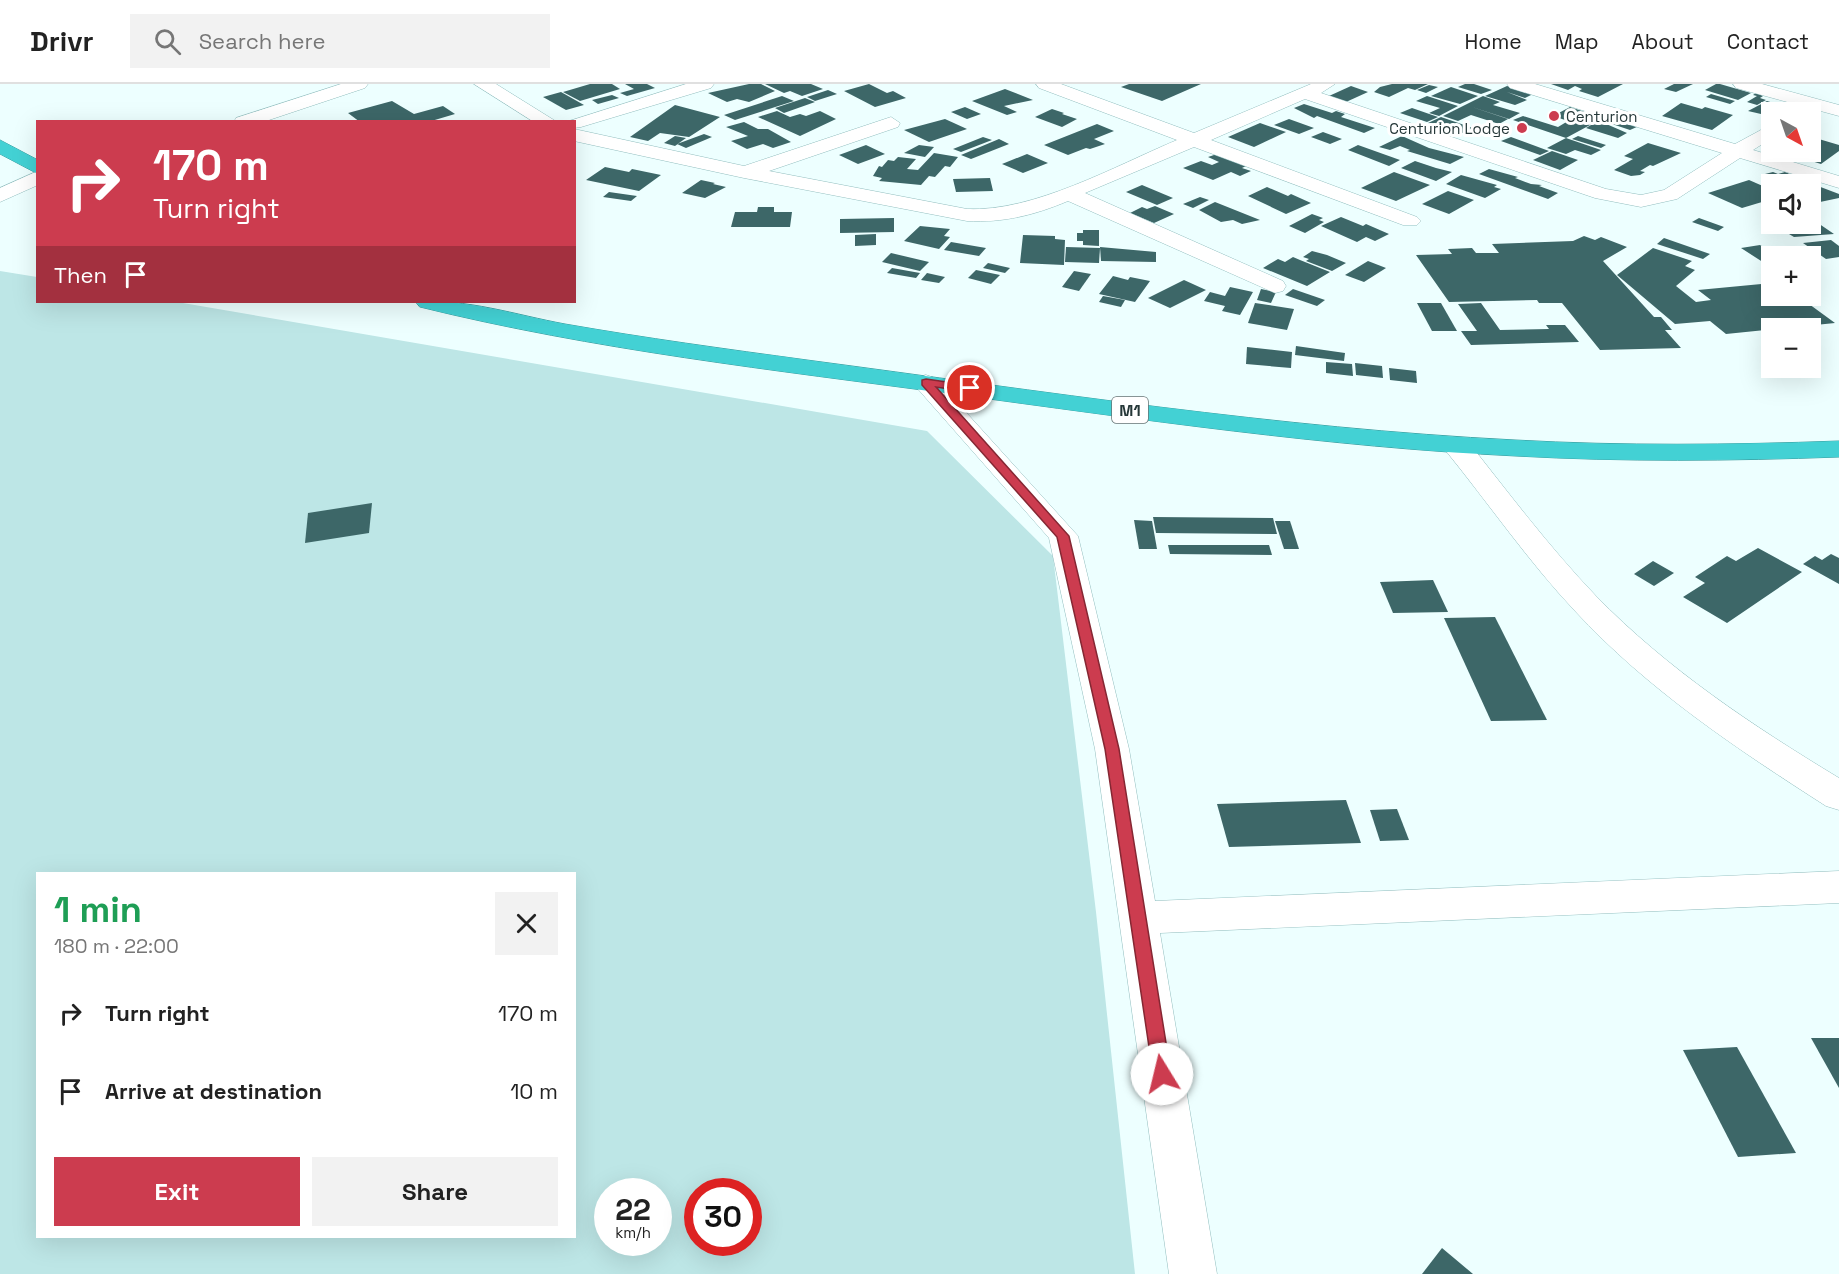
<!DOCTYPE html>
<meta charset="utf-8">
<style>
body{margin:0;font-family:"Space Grotesk",sans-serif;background:#f2f2f2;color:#222;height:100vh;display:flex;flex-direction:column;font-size:22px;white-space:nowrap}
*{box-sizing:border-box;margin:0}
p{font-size:20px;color:#767676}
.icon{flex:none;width:33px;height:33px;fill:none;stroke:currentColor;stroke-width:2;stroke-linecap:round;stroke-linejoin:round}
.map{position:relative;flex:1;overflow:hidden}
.sheet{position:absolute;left:36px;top:788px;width:540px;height:366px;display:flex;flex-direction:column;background:#fff;border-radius:0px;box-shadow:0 6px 24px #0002}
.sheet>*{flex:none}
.guide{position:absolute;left:36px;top:36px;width:540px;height:183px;border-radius:0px;box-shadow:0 6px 24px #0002;background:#cc3c4f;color:#fff;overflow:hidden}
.needle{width:39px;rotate:140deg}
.controls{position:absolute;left:1761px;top:18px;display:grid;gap:12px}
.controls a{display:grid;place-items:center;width:60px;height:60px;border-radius:0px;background:#fff;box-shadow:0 6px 24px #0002;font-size:30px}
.speed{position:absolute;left:594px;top:1094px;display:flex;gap:12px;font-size:30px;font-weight:700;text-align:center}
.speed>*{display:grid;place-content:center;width:78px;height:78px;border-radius:50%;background:#fff;box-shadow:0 6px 24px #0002;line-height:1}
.speed small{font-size:15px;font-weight:400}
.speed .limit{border:9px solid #d22;background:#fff;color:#111}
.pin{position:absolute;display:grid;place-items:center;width:51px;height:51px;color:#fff;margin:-26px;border:3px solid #fff;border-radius:50%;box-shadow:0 2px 6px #0007}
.me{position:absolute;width:66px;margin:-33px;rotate:351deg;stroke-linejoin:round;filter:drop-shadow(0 0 4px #0008)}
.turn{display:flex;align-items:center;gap:21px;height:126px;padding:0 18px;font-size:27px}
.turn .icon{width:78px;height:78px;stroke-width:2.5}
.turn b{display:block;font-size:42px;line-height:51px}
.then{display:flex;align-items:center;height:57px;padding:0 18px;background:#0003;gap:12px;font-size:22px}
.round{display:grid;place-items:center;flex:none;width:63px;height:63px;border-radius:0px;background:#f2f2f2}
.overview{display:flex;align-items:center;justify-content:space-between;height:102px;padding:0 18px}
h1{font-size:36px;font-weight:800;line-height:45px;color:#1e9e55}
.primary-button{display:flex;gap:12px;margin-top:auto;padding:12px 18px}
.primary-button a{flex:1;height:69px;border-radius:0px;background:#cc3c4f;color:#fff;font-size:24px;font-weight:800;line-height:69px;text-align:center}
.primary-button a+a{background:#f2f2f2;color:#222}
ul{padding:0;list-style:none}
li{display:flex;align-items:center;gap:18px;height:78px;padding:0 18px}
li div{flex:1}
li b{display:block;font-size:22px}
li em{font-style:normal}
header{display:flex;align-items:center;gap:36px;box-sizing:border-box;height:84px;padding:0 30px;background:#fff;border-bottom:2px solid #e0e0e0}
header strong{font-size:28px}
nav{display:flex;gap:33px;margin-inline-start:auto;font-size:21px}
.search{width:420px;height:54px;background:#f2f2f2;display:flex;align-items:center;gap:15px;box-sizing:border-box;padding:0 21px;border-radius:0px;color:#767676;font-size:22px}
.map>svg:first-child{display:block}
.green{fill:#bde6e6;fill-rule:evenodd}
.building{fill:#3d6768}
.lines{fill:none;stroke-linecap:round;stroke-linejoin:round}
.minor-casing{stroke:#92bebf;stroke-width:1}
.highway-casing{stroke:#389b9d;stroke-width:1}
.minor{fill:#fff;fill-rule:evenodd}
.highway{fill:#43d1d4;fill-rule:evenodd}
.route{fill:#cc3c4f;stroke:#852733;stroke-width:1.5}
.poi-dot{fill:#cc3c4f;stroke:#fff;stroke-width:2}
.labels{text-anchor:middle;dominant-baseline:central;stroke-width:6;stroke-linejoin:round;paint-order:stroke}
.far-poi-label{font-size:15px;fill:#253738;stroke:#fff;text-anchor:start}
.shield{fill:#fff;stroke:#667374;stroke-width:1.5}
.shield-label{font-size:16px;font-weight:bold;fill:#253738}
</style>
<header>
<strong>Drivr</strong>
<div class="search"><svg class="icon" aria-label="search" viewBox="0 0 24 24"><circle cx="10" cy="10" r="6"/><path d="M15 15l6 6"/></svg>Search here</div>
<nav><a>Home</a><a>Map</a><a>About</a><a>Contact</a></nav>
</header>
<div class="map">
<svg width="1839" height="1190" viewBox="0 0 1839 1190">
<rect width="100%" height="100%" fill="#edffff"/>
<path class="green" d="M0 187 37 193 38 218H177L927 347 1053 472 1096 828 1135 1190H0ZM38 789H574V1152H38ZM608 1107H658V1158H608ZM698 1107H748V1158H698Z"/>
<g class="building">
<path d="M590 0H612L620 5 580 17 563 8Z"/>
<path d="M625 0H647L655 4 627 12 620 9 634 5Z"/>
<path d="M749 0H761L775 7 749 18 737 15 727 18 708 9Z"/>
<path d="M765 0H811L823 5 802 12 790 7 784 9Z"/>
<path d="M869 0 887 9 893 7 906 14 875 23 844 7Z"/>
<path d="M1129 0H1201L1162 17 1121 3Z"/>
<path d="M1392 0H1428L1415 6 1408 4 1389 13 1374 8 1380 3Z"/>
<path d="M1465 0H1474L1492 6 1481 10 1458 3Z"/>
<path d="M1551 0H1623L1598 13 1579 7 1582 5 1575 2 1568 6Z"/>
<path d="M1674 0H1693L1676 8 1664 5Z"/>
<path d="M1716 0H1720L1751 9 1738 16 1705 6Z"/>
<path d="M1429 1 1438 3 1426 9 1417 6Z"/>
<path d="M1351 2 1368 8 1346 18 1329 12Z"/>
<path d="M1507 2 1533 10 1525 14 1507 8 1527 16 1515 21 1485 12Z"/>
<path d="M1451 3 1478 12 1460 20 1431 12Z"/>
<path d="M1005 5 1033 16 1004 22 1017 28 1007 31 972 17Z"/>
<path d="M828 6 837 10 815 17 807 13Z"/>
<path d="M561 8 584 21 566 26 543 13Z"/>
<path d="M1756 9 1763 12 1760 14 1766 16 1757 21 1747 18 1757 12 1753 11Z"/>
<path d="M1711 10 1735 17 1730 20 1706 13Z"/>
<path d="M612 11 619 14 598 20 592 16Z"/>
<path d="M782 12 794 17 735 36 724 31Z"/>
<path d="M1427 12 1458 22 1439 32 1429 29 1440 24 1416 17Z"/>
<path d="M1483 12 1500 18 1493 21 1520 29 1509 35 1472 23 1508 35 1499 40 1471 31 1458 37 1443 32Z"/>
<path d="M805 14 815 18 784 29 775 24Z"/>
<path d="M392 17 414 30 443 22 455 30 428 38H360L348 29Z"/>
<path d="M1767 17 1780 21 1761 30 1748 27Z"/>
<path d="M1681 19 1702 25 1705 23 1733 31 1712 46 1662 32Z"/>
<path d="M1304 20 1332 29 1336 27 1345 30 1341 33 1375 44 1364 49 1317 32 1314 34 1294 24Z"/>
<path d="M675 21 720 33 689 53 660 49 648 57 630 53Z"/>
<path d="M965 23 981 30 967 35 951 28Z"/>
<path d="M1570 23 1603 34 1566 54 1513 36 1523 32 1558 43 1568 37 1553 32Z"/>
<path d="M1412 24 1438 33 1427 38 1400 29Z"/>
<path d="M1052 25 1064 29 1062 30 1077 35 1062 43 1035 33Z"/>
<path d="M777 27 790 33 800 30 806 32 820 27 836 35 800 52 758 33Z"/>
<path d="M1441 33 1473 44 1460 50 1428 39Z"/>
<path d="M1607 33 1639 42 1630 46 1600 36Z"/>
<path d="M945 35 967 45 929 58 904 46Z"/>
<path d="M1289 35 1314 44 1299 50 1274 41Z"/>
<path d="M744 38 758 45H768L791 58 773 64 763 60 747 65 731 57 748 52 726 43Z"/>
<path d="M1596 38 1604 39 1627 49 1618 54 1586 44Z"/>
<path d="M1260 39 1286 48 1254 63 1228 53Z"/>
<path d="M1097 40 1114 47 1094 55 1105 60 1090 65 1086 64 1068 71 1044 61Z"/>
<path d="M1323 48 1342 55 1330 60 1311 53Z"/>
<path d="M704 50 712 53 686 64 677 60Z"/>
<path d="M675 52 686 54 675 62 664 59Z"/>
<path d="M1402 52 1429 64 1464 73 1450 80 1407 67 1410 66 1400 62 1390 66 1379 63Z"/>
<path d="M1578 52 1606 61 1601 64 1572 55Z"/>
<path d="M983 53 992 56 961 68 953 65Z"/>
<path d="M1511 53 1549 67 1540 71 1501 57Z"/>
<path d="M1812 53 1839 61V67L1821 80 1789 70 1793 68H1810Z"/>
<path d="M1566 54 1601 66 1591 71 1575 66 1566 70 1547 64Z"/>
<path d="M999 55 1009 60 971 75 961 71Z"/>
<path d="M1648 59 1681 69 1653 82 1650 81 1640 87 1645 88 1640 91 1631 92 1614 86 1633 75 1624 72Z"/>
<path d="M866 61 885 70 858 80 839 71Z"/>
<path d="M919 61 934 63 925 73 904 69Z"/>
<path d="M1358 61 1400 76 1389 82 1348 66Z"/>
<path d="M1552 67 1578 76 1560 86 1533 76Z"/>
<path d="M934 69 958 73 950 83 945 82 935 93 929 92 921 101 879 97 882 94 873 92 879 82 882 83 888 76 894 77 898 73 916 75 907 85 918 86Z"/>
<path d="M1027 70 1048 79 1023 89 1002 80Z"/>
<path d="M1217 70 1246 82 1242 84 1251 87 1240 92 1231 88 1213 96 1183 84 1201 77 1212 81 1219 78 1208 73Z"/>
<path d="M1415 77 1436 84 1452 88 1436 97 1401 84Z"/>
<path d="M605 83 629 88 632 85 661 91 639 107 586 96Z"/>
<path d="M1489 85 1518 93 1515 94 1531 100 1542 101 1539 102 1558 109 1548 115 1479 90Z"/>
<path d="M1394 88 1430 101 1396 117 1361 104Z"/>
<path d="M1773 88 1778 90 1785 88 1806 97 1784 100 1766 92H1769L1765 90Z"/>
<path d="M1461 91 1497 101 1494 103 1501 105 1485 114 1446 100Z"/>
<path d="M990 94 993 107 956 108 953 95Z"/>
<path d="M701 96 715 99 713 100 726 103 705 114 682 109Z"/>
<path d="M1749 96 1772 106V115L1742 124 1708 109Z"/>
<path d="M1810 99 1839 110V114L1820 118 1810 113Z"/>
<path d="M1142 101 1173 114 1157 121 1126 108Z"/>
<path d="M1267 103 1288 112 1291 110 1311 119 1286 130 1248 112Z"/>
<path d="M1448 107 1474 116 1449 130 1422 120Z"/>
<path d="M609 108 637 112 631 117 603 113Z"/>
<path d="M1200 113 1209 116 1193 124 1183 120Z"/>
<path d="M1215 118 1260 136 1242 140 1233 136 1221 138 1199 126Z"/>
<path d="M1155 122 1174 130 1154 139 1130 129 1142 123 1147 125Z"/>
<path d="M758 123H774V128H792L790 143H731L735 128H757Z"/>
<path d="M1312 130 1323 134 1319 136 1324 138 1305 149 1289 142Z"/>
<path d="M1341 133 1363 142 1366 140 1389 150 1375 157 1366 153 1357 158 1321 142Z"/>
<path d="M894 134V148L840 149V135Z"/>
<path d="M1699 134 1724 143 1718 147 1692 138Z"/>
<path d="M1810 137H1815L1834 150 1794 153 1789 150H1782L1766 139 1810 140Z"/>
<path d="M920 142 950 145 944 152 950 153 939 165 904 157Z"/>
<path d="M1083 146H1099V162L1083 161V157H1077V149H1083Z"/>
<path d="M876 150V161L855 162V151Z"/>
<path d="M1023 151 1055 152V155L1065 156 1064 181 1020 179Z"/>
<path d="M1584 152 1595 156 1601 153 1627 163 1603 177 1654 233H1661L1672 246H1665L1681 264 1600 266 1562 219H1539L1537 216 1449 218 1416 171 1452 170 1448 165 1472 164 1476 169H1499L1492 160 1573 157Z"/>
<path d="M1664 154 1710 170 1703 175 1657 160Z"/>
<path d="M1831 156 1839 162V173L1826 175 1803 159Z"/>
<path d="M951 158 986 164 979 172 944 166Z"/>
<path d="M1760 161 1777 172H1772V184L1741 164Z"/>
<path d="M1066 163 1100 164 1099 179 1065 178Z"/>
<path d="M1100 163 1156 168V178L1101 177Z"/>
<path d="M1653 164 1692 177 1685 182 1695 186 1676 202 1696 218 1711 216 1698 206 1772 199V212H1798L1835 239 1726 250 1710 237 1675 240 1617 191Z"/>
<path d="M1312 167 1327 171 1346 179 1332 187 1306 177 1309 175 1303 173Z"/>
<path d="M891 169 929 178 920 187 882 178Z"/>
<path d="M1293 173 1300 176 1330 188 1307 202 1263 184 1278 175 1285 178Z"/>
<path d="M1368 177 1386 184 1364 198 1345 191Z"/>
<path d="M988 179 1010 184 1005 189 983 184Z"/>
<path d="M892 184 920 189 916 194 887 189Z"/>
<path d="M976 186 1000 191 991 200 968 194Z"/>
<path d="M1074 187 1091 190 1079 207 1062 203Z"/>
<path d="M927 189 945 193 939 199 921 196Z"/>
<path d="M1113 192 1128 196 1130 193 1150 197 1135 218 1099 210Z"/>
<path d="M1184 196 1206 206 1170 224 1148 214Z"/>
<path d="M1230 203 1253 208 1240 231 1222 227 1225 222 1204 217 1210 208 1225 212Z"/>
<path d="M1261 205 1276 208 1271 219 1257 216Z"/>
<path d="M1293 205 1325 216 1317 222 1285 211Z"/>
<path d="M1103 212 1125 216 1121 223 1099 218Z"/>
<path d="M1255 219 1294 225 1287 246 1248 239Z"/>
<path d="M1417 219H1441L1457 247H1432Z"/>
<path d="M1481 219 1500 246 1549 245 1546 241H1565L1579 258 1471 261 1461 247H1477L1458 220Z"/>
<path d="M1296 262 1345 269 1344 277 1295 271Z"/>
<path d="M1247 263 1292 268 1291 284 1246 280Z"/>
<path d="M1326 278 1352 280 1353 292 1326 289Z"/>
<path d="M1355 279 1382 282 1383 294 1356 291Z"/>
<path d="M1389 284 1416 287 1417 299 1390 296Z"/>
<path d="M372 419 369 449 305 459 308 429Z"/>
<path d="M1153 433 1273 434 1277 450 1156 449Z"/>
<path d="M1134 436 1152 437 1157 465H1139Z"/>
<path d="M1275 437H1290L1299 465H1284Z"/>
<path d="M1168 461H1269L1272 471 1170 470Z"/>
<path d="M1758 464 1802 488 1727 539 1683 513 1705 499 1695 493 1727 472 1736 477Z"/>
<path d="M1831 470 1839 474V500L1803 480 1815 472 1822 476Z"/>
<path d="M1653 477 1674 489 1654 502 1634 490Z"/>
<path d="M1433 496 1448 528 1393 529 1380 498Z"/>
<path d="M1495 533 1547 636 1491 637 1444 534Z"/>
<path d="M1346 716 1361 759 1229 763 1217 720Z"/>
<path d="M1397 725 1409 756 1380 757 1370 726Z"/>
<path d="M1811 954H1839V1004Z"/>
<path d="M1737 963 1796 1069 1738 1073 1683 966Z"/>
<path d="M1442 1164 1473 1190H1422Z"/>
</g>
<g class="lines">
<defs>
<g id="minor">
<path d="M341 0H368L365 4 263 38H234L236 34Z"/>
<path d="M474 0H496L557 38H534Z"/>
<path d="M686 0H714L711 4 581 43 574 44V38H566Z"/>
<path d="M1036 0H1061L1194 49 1311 0H1335L1321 9 1606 105 1641 111 1664 106 1722 69 1510 4 1507 0H1535L1735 60 1772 40V54L1753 66 1839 92V104L1740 74 1677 115 1641 123 1595 114 1305 15 1211 56 1417 133 1421 137 1417 141H1403L1194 63 1085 109 1283 197 1286 202 1283 207 1275 209 1068 117C1035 131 1003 139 967 137L744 94 574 57V45L744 82 891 33 900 39 898 43 769 87 967 125C1034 128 1115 82 1177 56L1039 4Z"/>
<path d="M1733 0H1762L1839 21V32L1736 4Z"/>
<path d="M38 87V101L0 118V104Z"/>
<path d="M926 291 935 294 1078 452 1129 665 1155 817 1839 787V819L1160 849 1217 1190H1169L1095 665 1049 454 917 304 913 299 917 294Z"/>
<path d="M1456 353 1466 355C1508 408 1549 463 1596 512 1667 585 1753 642 1839 694V726L1826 722C1737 665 1647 605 1575 527 1528 477 1489 420 1446 367L1443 361 1446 355Z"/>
</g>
<g id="highway">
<path d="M0 56 38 76V90L0 70Z"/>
<path d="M416 218C466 214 516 231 565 240 645 254 726 265 807 276 1042 307 1278 344 1515 356 1623 362 1731 361 1839 357V373C1731 377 1624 378 1516 372 1327 363 1139 335 952 310 774 286 594 266 420 223Z"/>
</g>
</defs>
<use href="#minor" class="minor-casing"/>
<use href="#highway" class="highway-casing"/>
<use href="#minor" class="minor"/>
<use href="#highway" class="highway"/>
</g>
<path class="route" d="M926 295 974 302 975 304 970 308 936 303 1069 452 1119 665 1171 990 1168 996 1162 998 1156 996 1153 990 1105 665 1057 453 922 301V296Z"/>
<g class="poi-dot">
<circle cx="1554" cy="32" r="6"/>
<circle cx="1522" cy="44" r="6"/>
</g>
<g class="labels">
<g class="far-poi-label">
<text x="1566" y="32">Centurion</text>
<text x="1510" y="44" text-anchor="end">Centurion Lodge</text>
</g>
<rect class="shield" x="1112" y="313" width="36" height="26" rx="4.5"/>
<g class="shield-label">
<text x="1130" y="326">M1</text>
</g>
</g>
</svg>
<div class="controls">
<a><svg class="needle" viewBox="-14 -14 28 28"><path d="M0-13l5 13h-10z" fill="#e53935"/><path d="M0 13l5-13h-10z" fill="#767676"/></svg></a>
<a><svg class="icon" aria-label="sound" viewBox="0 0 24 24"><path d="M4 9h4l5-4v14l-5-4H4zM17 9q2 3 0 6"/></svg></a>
<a>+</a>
<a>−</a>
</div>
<div class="speed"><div>22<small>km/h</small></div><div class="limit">30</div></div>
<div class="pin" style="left:970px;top:304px;background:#d93025"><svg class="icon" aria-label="arrive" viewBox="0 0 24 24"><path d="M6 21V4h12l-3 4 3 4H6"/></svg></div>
<svg class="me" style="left:1162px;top:990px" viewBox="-20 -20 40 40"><circle r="19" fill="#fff"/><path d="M0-13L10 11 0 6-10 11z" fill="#cc3c4f"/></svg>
<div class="guide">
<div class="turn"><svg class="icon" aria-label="right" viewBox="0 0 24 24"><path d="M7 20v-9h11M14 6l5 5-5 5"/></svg><div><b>170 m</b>Turn right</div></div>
<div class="then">Then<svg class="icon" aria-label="arrive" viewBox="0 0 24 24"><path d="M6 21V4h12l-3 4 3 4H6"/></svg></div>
</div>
<section class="sheet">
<div class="overview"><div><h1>1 min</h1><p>180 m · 22:00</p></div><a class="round"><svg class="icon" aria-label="close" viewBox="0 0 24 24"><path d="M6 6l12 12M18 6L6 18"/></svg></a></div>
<ul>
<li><svg class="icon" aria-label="right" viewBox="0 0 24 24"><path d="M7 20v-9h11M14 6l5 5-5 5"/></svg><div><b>Turn right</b></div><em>170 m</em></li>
<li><svg class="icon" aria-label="arrive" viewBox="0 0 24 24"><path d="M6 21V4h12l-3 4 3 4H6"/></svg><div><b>Arrive at destination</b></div><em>10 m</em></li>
</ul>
<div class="primary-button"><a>Exit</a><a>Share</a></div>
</section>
</div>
